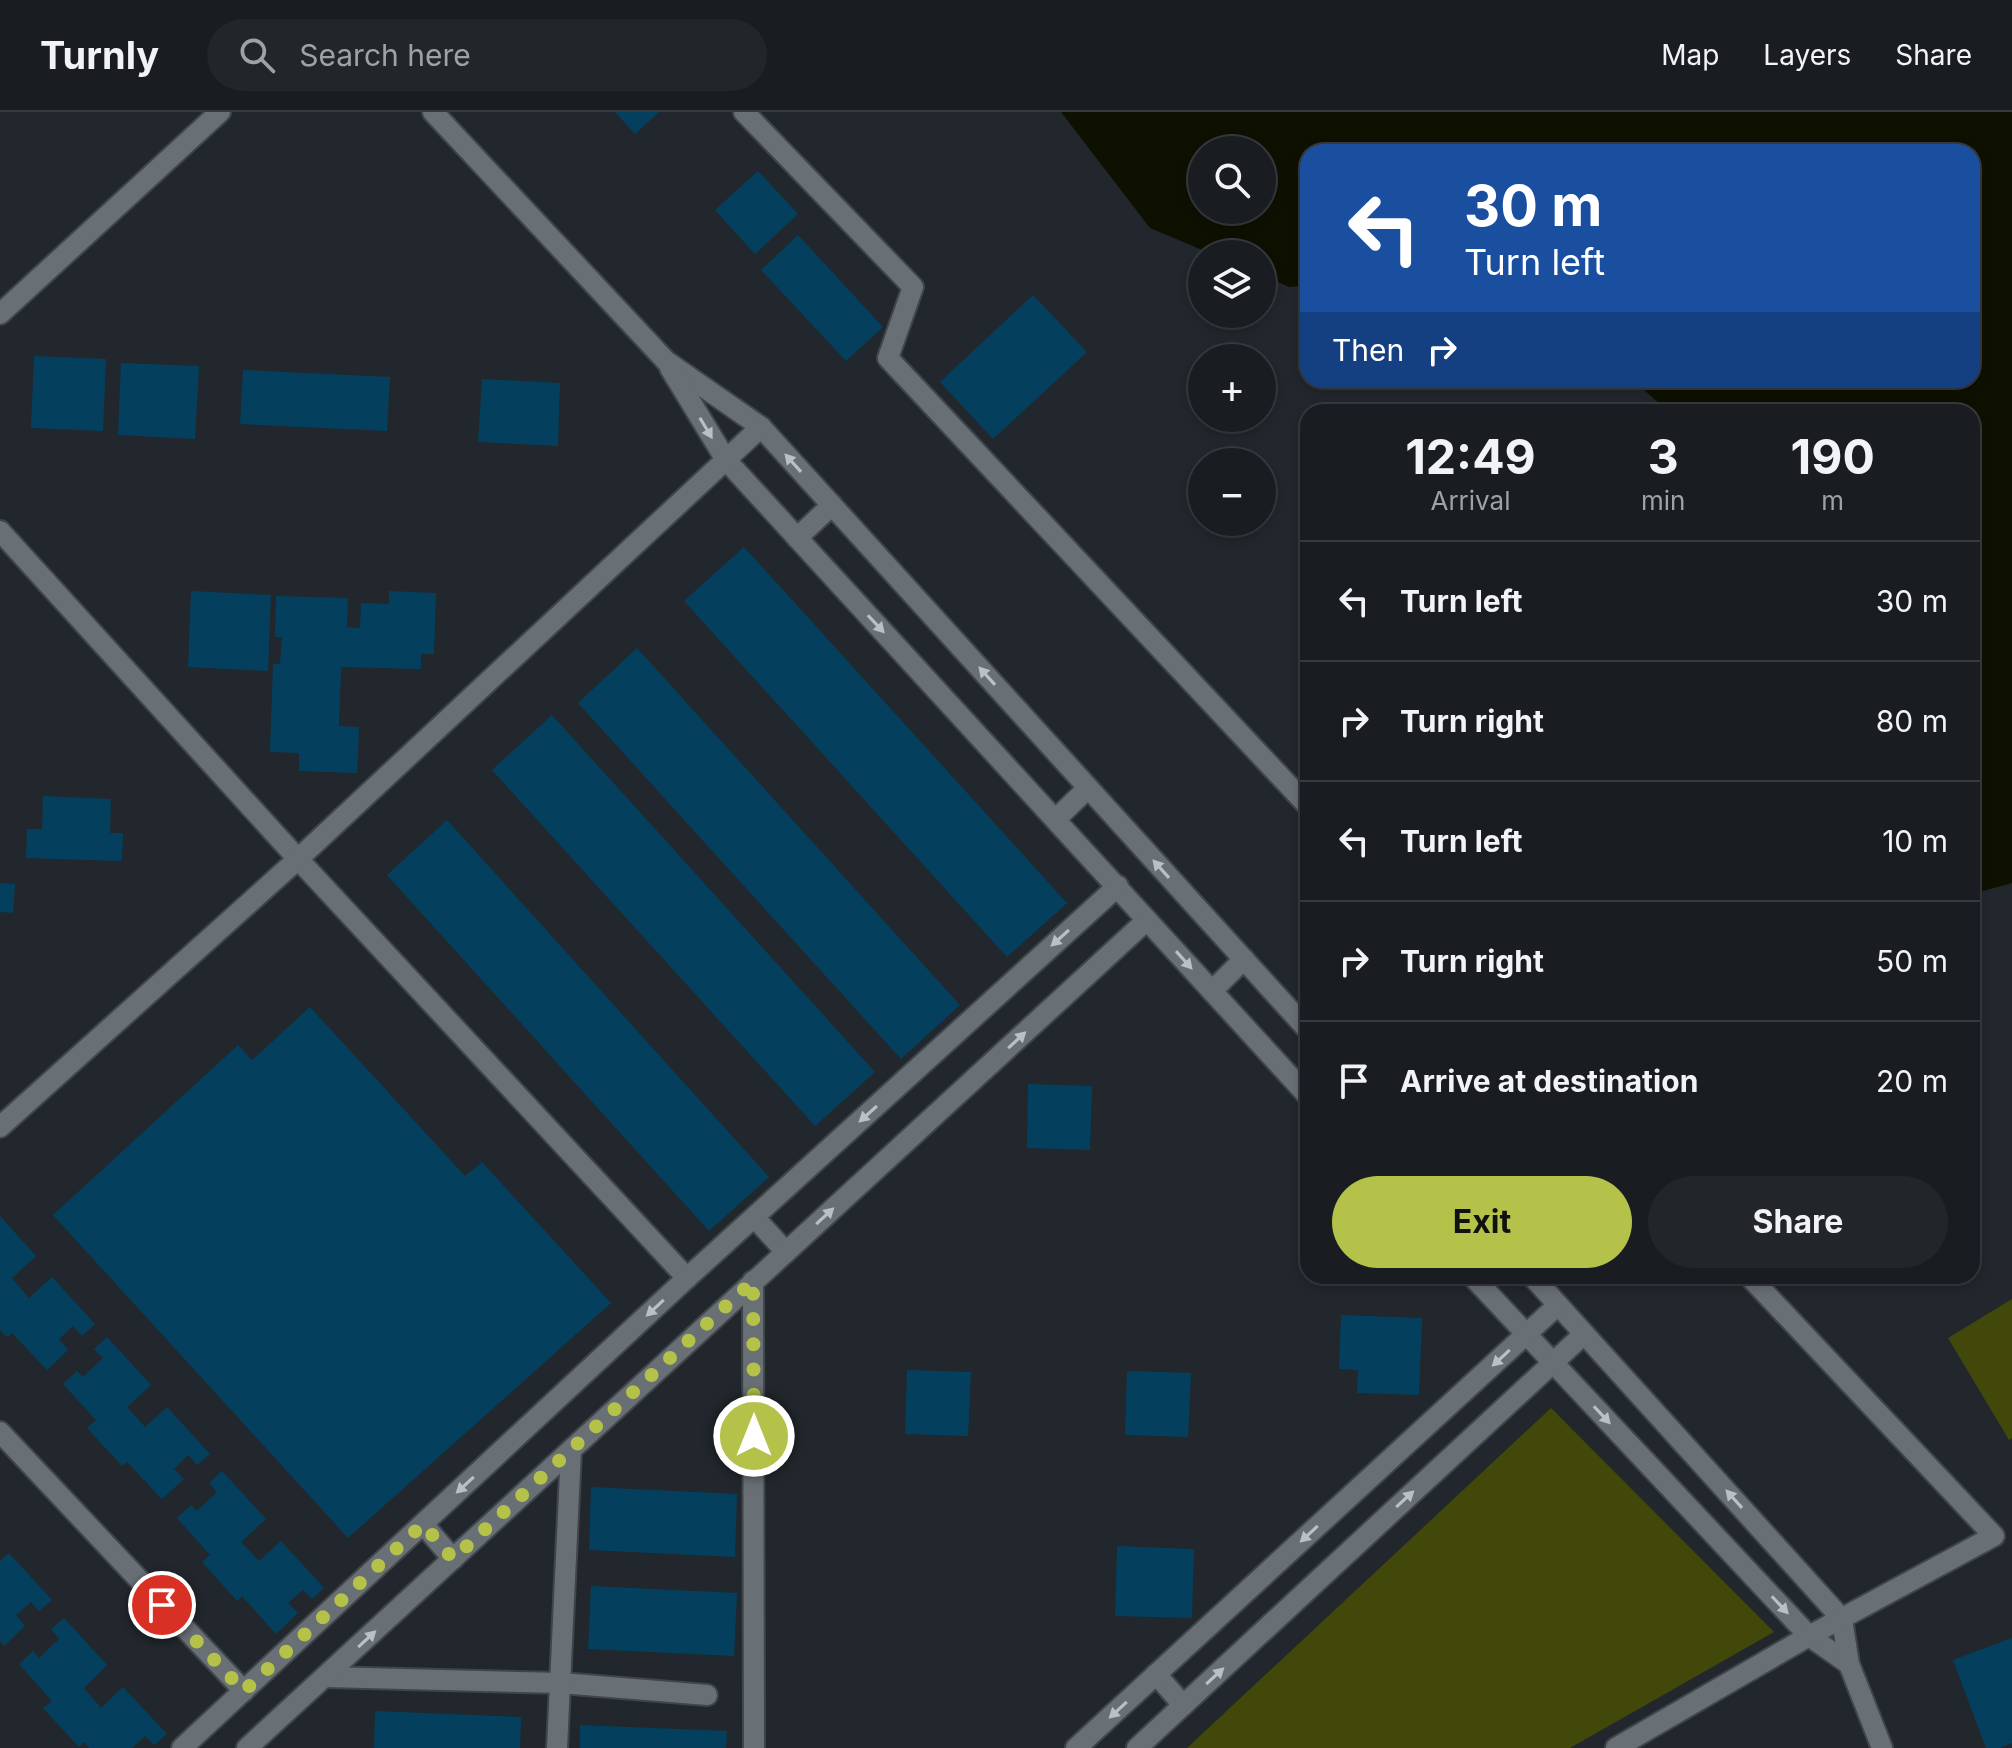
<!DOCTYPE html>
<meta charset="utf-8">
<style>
body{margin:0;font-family:Inter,sans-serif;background:#22262a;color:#f1f3f6;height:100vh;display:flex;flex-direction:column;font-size:30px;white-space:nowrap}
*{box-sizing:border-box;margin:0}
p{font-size:26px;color:#9fa2a5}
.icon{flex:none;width:44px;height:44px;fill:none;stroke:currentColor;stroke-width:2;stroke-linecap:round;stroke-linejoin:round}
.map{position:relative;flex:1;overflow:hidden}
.side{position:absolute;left:1300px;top:292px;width:680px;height:880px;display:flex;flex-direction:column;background:#191d21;border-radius:24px;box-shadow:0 4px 12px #0003,0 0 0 2px #373b3f}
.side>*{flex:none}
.top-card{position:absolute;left:1300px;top:32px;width:680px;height:244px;border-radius:24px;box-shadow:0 4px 12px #0003,0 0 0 2px #373b3f;background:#1a4fa0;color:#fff;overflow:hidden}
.fabs{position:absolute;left:1188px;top:24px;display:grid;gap:16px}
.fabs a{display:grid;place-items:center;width:88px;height:88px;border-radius:50%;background:#191d21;box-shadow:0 4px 12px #0003,0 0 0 2px #373b3f;font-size:40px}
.pin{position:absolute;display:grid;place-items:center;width:68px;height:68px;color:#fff;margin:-34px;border:4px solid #fff;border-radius:50%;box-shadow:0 2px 8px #0007}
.me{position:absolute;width:88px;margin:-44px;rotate:0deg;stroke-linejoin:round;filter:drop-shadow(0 0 6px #0008)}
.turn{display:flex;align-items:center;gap:28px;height:168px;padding:0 32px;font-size:36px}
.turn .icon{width:104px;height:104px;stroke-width:2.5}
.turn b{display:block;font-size:56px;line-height:68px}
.then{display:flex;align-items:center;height:76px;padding:0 32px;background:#0003;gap:16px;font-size:30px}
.eta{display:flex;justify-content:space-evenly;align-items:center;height:136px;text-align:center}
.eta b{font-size:48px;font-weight:700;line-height:56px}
.cta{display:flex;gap:16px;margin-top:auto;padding:16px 32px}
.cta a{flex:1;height:92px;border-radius:48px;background:#b4c24a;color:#111;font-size:32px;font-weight:700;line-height:92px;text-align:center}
.cta a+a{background:#22262a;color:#f1f3f6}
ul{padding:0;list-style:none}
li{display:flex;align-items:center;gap:24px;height:120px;padding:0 32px;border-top:2px solid #373b3f}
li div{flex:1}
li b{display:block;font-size:30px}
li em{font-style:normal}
header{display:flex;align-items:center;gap:48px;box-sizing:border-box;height:112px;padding:0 40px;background:#191d21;border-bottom:2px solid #373b3f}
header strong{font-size:38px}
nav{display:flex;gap:44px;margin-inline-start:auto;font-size:28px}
.search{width:560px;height:72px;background:#22262a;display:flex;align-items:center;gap:20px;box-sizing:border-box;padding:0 28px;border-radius:44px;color:#9fa2a5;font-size:30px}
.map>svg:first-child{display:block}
.green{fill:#424809}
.water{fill:#0e1000;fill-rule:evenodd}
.building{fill:#04405e}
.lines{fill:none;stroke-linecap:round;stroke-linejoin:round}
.minor-casing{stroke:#3f4549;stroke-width:24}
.minor{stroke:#686f75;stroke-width:20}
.oneway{fill:#bbc0c4}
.route{stroke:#b4c24a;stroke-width:14;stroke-dasharray:0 25.2}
</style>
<header>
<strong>Turnly</strong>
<div class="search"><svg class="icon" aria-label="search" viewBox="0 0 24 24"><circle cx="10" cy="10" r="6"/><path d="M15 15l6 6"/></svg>Search here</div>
<nav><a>Map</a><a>Layers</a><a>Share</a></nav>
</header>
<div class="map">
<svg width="2012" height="1636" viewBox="0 0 2012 1636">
<rect width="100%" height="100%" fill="#21272c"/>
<g class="green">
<path d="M2012 1187V1326L2009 1328 1948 1226Z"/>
<path d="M1551 1296 1774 1520 1570 1636H1187Z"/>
</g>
<path class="water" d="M1061 0H2012V771L1972 782V300H1662L1661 293 1633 268H1972V40H1308V173L1289 175 1262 163V142H1212L1150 116ZM1202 38H1262V98H1202Z"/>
<g class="building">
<path d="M615 0H659L635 22Z"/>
<path d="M758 59 798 102 755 142 715 98Z"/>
<path d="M798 123 883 215 846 249 761 158Z"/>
<path d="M1033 183 1087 240 993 327 940 270Z"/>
<path d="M34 244 106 247 103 319 31 316Z"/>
<path d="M121 251 199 254 195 327 118 323Z"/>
<path d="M243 258 390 265 387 319 240 312Z"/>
<path d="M482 267 560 271 558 334 478 330Z"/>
<path d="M744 435 1067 791 1007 845 684 489Z"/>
<path d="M191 479 271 483 268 559 188 555Z"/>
<path d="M389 479 436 481 434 542H421V557L341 555 339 614 359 615 357 661 299 659V641L270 640 273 552H280L282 525H275L276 484 348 486 347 515 360 516 361 491 389 492Z"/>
<path d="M637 536 960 893 901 947 578 591Z"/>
<path d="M552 603 875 960 815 1014 492 658Z"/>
<path d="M43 684 111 687 110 721H123L122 749 26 746 27 717H42Z"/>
<path d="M447 708 769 1065 709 1119 387 763Z"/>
<path d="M0 771 15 772 13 801 0 800Z"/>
<path d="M310 895 465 1064 482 1050 611 1191 348 1426 53 1103 238 933 252 948Z"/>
<path d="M1028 972 1092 974 1090 1038 1027 1036Z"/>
<path d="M0 1104 36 1144 12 1166 29 1186 52 1165 95 1212 82 1224 73 1214 59 1227 68 1238 47 1258 12 1221 7 1225 0 1218Z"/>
<path d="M1341 1203 1422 1206 1419 1283 1357 1281 1358 1258 1339 1257Z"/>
<path d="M107 1225 151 1273 127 1295 145 1315 167 1295 210 1342 197 1353 188 1343 174 1357 184 1367 162 1387 127 1350 122 1354 87 1316 96 1308 63 1272 77 1259 83 1265 103 1246 94 1237Z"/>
<path d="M907 1258 971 1260 968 1324 905 1322Z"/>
<path d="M1127 1259 1191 1261 1188 1325 1125 1323Z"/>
<path d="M222 1359 266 1407 241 1430 259 1449 281 1429 324 1476 312 1487 303 1478 288 1491 298 1501 276 1522 242 1484 237 1489 202 1450 210 1443 177 1406 191 1393 197 1399 217 1380 209 1371Z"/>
<path d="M591 1375 737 1382 735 1445 589 1438Z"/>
<path d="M1117 1434 1194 1437 1192 1506 1115 1504Z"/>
<path d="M9 1441 52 1488 39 1499 31 1490 16 1503 25 1514 4 1534 0 1529V1449Z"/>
<path d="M591 1474 737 1481 734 1544 588 1537Z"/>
<path d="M64 1506 107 1553 84 1576 101 1596 123 1575 167 1622 154 1633 145 1624 132 1636H89L84 1630 79 1635 43 1596 52 1589 19 1552 33 1539 39 1546 59 1527 51 1517Z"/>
<path d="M2012 1526V1631L2000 1636H1986L1953 1548Z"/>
<path d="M375 1599 521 1605 520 1636H374Z"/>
<path d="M580 1613 727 1619 726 1636H580Z"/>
</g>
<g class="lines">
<defs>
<g id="minor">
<path d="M433 0 666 249 761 315 1308 918"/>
<path d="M744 0 913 175 888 246 1308 694"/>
<path d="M0 202 220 0"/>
<path d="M670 256 726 348 1308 984"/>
<path d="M0 419 298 747 687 1166"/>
<path d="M797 426 832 393"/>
<path d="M1056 707 1088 676"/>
<path d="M1212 879 1244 847"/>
<path d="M0 1015 298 747 761 315"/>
<path d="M755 1106 786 1140"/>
<path d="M1472 1164 1809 1524 1849 1552"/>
<path d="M1532 1164 1842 1507 1849 1552 1882 1636"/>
<path d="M753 1169 754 1636"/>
<path d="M0 1320 244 1579"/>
<path d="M423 1412 453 1447"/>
<path d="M1156 1562 1183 1593"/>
<path d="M326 1565 561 1571 707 1583"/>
<path d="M182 1636 687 1166 1118 774"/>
<path d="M247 1636 1147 808"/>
<path d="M557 1636 571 1339"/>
<path d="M1076 1636 1558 1193"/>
<path d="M1137 1636 1584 1222"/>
<path d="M1616 1636 1809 1524 1994 1424 1749 1164"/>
</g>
</defs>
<use href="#minor" class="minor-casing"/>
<use href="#minor" class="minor"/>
</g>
<defs><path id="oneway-solid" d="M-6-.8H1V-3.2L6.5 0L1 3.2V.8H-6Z" transform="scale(2)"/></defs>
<g class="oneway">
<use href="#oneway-solid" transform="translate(706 316) rotate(59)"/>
<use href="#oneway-solid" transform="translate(793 351) rotate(-132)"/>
<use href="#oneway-solid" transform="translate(876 512) rotate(47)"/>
<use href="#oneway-solid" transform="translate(987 564) rotate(-132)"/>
<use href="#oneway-solid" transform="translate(1161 757) rotate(-132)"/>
<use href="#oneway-solid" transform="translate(1060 826) rotate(138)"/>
<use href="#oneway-solid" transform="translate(1184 848) rotate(48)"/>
<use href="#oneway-solid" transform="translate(1017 928) rotate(-43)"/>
<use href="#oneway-solid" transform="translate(868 1002) rotate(138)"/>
<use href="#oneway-solid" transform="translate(825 1104) rotate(-43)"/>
<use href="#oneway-solid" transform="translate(655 1196) rotate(137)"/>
<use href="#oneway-solid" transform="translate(1501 1246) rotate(137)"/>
<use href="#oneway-solid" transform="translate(1602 1303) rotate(47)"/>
<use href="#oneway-solid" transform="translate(465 1373) rotate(137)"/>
<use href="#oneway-solid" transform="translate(1405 1387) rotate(-43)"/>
<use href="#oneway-solid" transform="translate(1734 1387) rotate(-132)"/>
<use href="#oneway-solid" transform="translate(1309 1422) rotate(137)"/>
<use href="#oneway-solid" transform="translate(1780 1493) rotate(47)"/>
<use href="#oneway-solid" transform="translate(367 1527) rotate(-43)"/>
<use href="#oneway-solid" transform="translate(1215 1564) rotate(-43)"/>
<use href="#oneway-solid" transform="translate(1118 1598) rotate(137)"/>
</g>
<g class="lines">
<path class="route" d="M162 1493 244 1579 423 1412 453 1447 753 1169 754 1324"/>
</g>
</svg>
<div class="fabs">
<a><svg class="icon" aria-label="search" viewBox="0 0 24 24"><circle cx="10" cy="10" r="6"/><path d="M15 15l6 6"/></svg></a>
<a><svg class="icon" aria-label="layers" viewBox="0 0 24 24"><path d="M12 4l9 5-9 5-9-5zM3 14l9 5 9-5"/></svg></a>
<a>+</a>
<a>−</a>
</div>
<div class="pin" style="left:162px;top:1493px;background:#d93025"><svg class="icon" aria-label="arrive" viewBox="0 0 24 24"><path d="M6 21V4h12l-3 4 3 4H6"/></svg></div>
<svg class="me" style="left:754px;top:1324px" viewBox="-20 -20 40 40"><circle r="17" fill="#b4c24a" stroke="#fff" stroke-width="3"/><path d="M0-11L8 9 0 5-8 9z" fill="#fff"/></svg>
<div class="top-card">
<div class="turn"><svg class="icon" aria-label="left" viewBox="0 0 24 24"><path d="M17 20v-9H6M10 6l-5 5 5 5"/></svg><div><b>30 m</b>Turn left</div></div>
<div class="then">Then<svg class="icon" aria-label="right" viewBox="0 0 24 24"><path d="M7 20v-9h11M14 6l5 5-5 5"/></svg></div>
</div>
<section class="side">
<div class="eta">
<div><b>12:49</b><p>Arrival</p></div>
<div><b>3</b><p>min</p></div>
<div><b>190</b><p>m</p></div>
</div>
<ul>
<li><svg class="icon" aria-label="left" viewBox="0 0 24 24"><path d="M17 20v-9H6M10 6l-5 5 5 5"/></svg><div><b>Turn left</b></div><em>30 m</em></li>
<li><svg class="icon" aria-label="right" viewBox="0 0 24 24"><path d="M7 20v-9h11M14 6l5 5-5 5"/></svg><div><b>Turn right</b></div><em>80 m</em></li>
<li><svg class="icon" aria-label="left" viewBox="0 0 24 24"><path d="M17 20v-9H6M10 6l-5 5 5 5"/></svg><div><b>Turn left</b></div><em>10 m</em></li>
<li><svg class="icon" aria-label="right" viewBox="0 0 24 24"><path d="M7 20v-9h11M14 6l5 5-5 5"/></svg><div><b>Turn right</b></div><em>50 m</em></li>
<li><svg class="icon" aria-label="arrive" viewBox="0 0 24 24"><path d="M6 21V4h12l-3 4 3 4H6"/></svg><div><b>Arrive at destination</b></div><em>20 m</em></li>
</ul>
<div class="cta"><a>Exit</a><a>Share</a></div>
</section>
</div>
